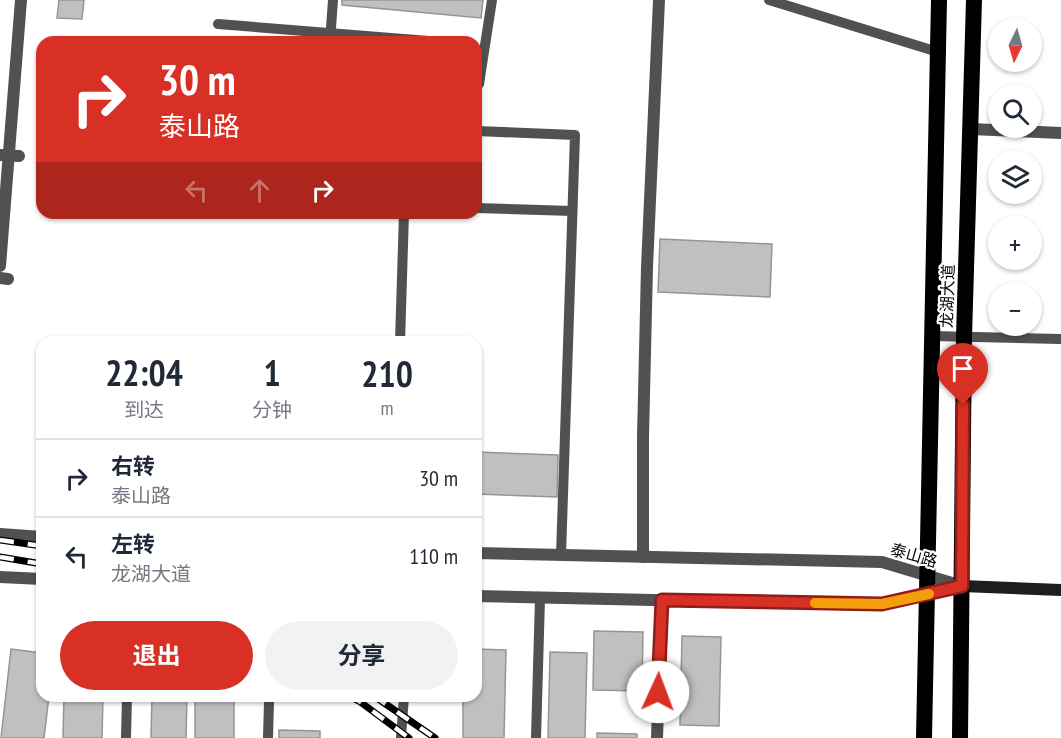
<!DOCTYPE html>
<html lang="zh">
<meta charset="utf-8">
<style>
body{margin:0;font-family:"PT Sans Narrow","Noto Sans SC",sans-serif;background:#f2f2f3;color:#1f2937;height:100vh;display:flex;flex-direction:column;font-size:22px;white-space:nowrap}
*{box-sizing:border-box;margin:0}
p{font-size:20px;color:#747a83}
.icon{flex:none;width:33px;height:33px;fill:none;stroke:currentColor;stroke-width:2;stroke-linecap:round;stroke-linejoin:round}
.map{position:relative;flex:1;overflow:hidden}
.drawer{position:absolute;left:36px;top:336px;width:446px;height:366px;display:flex;flex-direction:column;background:#fff;border-radius:18px;box-shadow:0 2px 4px #0004}
.drawer>*{flex:none}
.hud{position:absolute;left:36px;top:36px;width:446px;height:183px;border-radius:18px;box-shadow:0 2px 4px #0004;background:#d93025;color:#fff;overflow:hidden}
.needle{width:39px;rotate:185deg}
.fabs{position:absolute;left:988px;top:18px;display:grid;gap:12px}
.fabs a{display:grid;place-items:center;width:54px;height:54px;border-radius:50%;background:#fff;box-shadow:0 2px 4px #0004;font-size:30px}
.pin{position:absolute;display:grid;place-items:center;width:51px;height:51px;color:#fff;margin:-62px -26px;border-radius:50% 50% 50% 0;rotate:-45deg;box-shadow:0 0 6px #0007}
.pin .icon{rotate:45deg}
.me{position:absolute;width:66px;margin:-33px;rotate:2deg;stroke-linejoin:round;filter:drop-shadow(0 0 4px #0008)}
.turn{display:flex;align-items:center;gap:21px;height:126px;padding:0 24px;font-size:27px}
.turn .icon{width:78px;height:78px;stroke-width:2.5}
.turn b{display:block;font-size:42px;line-height:51px}
.lanes{display:flex;align-items:center;height:57px;padding:0 24px;background:#0003;justify-content:center;gap:30px;direction:ltr}
.lanes .off{opacity:.35}
.eta{display:flex;justify-content:space-evenly;align-items:center;height:102px;text-align:center}
.eta b{font-size:36px;font-weight:700;line-height:42px}
.primary-button{display:flex;gap:12px;margin-top:auto;padding:12px 24px}
.primary-button a{flex:1;height:69px;border-radius:36px;background:#d93025;color:#fff;font-size:24px;font-weight:700;line-height:69px;text-align:center}
.primary-button a+a{background:#f2f2f3;color:#1f2937}
ul{padding:0;list-style:none}
li{display:flex;align-items:center;gap:18px;height:78px;padding:0 24px;border-top:2px solid #e0e1e3}
li div{flex:1}
li b{display:block;font-size:22px}
li em{font-style:normal}
.map>svg:first-child{display:block}
.building{fill:#c0c0c0;stroke:#959595;stroke-width:1.5}
.lines{fill:none;stroke-linecap:round;stroke-linejoin:round}
.service{stroke:#515151;stroke-width:10}
.minor{stroke:#515151;stroke-width:12}
.tertiary{stroke:#515151;stroke-width:12}
.secondary{stroke:#1e1e1e;stroke-width:12}
.trunk{stroke:#000;stroke-width:16}
.rail-casing{stroke:#000;stroke-width:7}
.rail{stroke:#fff;stroke-width:4.5;stroke-dasharray:14;stroke-linecap:butt}
.route-casing{stroke:#8d1f18;stroke-width:15}
.route{stroke:#d93025;stroke-width:10}
.slow{stroke:#f59e0b;stroke-width:10}
.labels{text-anchor:middle;dominant-baseline:central;stroke-width:4.5;stroke-linejoin:round;paint-order:stroke}
.street-label{font-size:16px;fill:#000;stroke:#fff}
</style>
<div class="map">
<svg width="1061" height="738" viewBox="0 0 1061 738">
<rect width="100%" height="100%" fill="#fff"/>
<g class="building">
<path d="M59 0H84L82 19 57 18Z"/>
<path d="M342 0H483L481 18 342 5Z"/>
<path d="M660 239 772 244 770 297 658 292Z"/>
<path d="M476 452 558 455 557 497 476 494Z"/>
<path d="M594 631 643 632 642 691 593 690Z"/>
<path d="M682 636 721 637 719 726 680 725Z"/>
<path d="M11 649 42 653V696H49L44 738H1Z"/>
<path d="M476 649 506 650 504 738H463V696H476Z"/>
<path d="M550 652 587 653 585 738H548Z"/>
<path d="M64 696H103L102 738H63Z"/>
<path d="M152 696H187L186 738H151Z"/>
<path d="M195 698 234 699V738H195Z"/>
<path d="M279 730 320 731V738H279Z"/>
<path d="M597 733 637 734V738H597Z"/>
</g>
<g class="lines">
<g class="service">
<path d="M769 0 938 52"/>
<path d="M218 24 441 42"/>
<path d="M330 42 333 0"/>
<path d="M476 83 479 84 492 0"/>
<path d="M476 131 575 135 561 555"/>
<path d="M476 208 572 211"/>
<path d="M932 336 1061 339"/>
<path d="M400 342 404 213"/>
<path d="M126 738 127 696"/>
<path d="M268 738 269 702"/>
<path d="M401 738 404 696"/>
<path d="M536 738 540 598"/>
</g>
<g class="minor">
<path d="M970 129 1061 133"/>
<path d="M0 155 19 156"/>
<path d="M0 278 8 279"/>
<path d="M643 557V437L647 267 659 0"/>
<path d="M657 738 662 600"/>
</g>
<g class="tertiary">
<path d="M0 266 21 0"/>
<path d="M0 534 42 537"/>
<path d="M476 553 882 562 962 586"/>
<path d="M0 577 42 579"/>
<path d="M476 596 881 605 961 586"/>
</g>
<path class="secondary" d="M962 586 1061 590"/>
<g class="trunk">
<path d="M924 738 939 0"/>
<path d="M960 738 964 337 974 0"/>
</g>
<defs>
<g id="rail">
<path d="M0 540 42 546"/>
<path d="M0 557 42 564"/>
<path d="M349 696 359 701 409 738"/>
<path d="M374 696 435 738"/>
</g>
</defs>
<use href="#rail" class="rail-casing"/>
<use href="#rail" class="rail"/>
</g>
<g class="lines">
<defs>
<path id="route" d="M658 692 662 600 882 604 962 586 963 405"/>
</defs>
<use href="#route" class="route-casing"/>
<use href="#route" class="route"/>
<path class="slow" d="M815 603 882 604 929 594"/>
</g>
<g class="labels">
<g class="street-label">
<text transform="translate(947 296) rotate(-88)">龙湖大道</text>
<text transform="translate(914 555) rotate(16)">泰山路</text>
</g>
</g>
</svg>
<div class="fabs">
<a><svg class="needle" viewBox="-14 -14 28 28"><path d="M0-13l5 13h-10z" fill="#e53935"/><path d="M0 13l5-13h-10z" fill="#747a83"/></svg></a>
<a><svg class="icon" aria-label="search" viewBox="0 0 24 24"><circle cx="10" cy="10" r="6"/><path d="M15 15l6 6"/></svg></a>
<a><svg class="icon" aria-label="layers" viewBox="0 0 24 24"><path d="M12 4l9 5-9 5-9-5zM3 14l9 5 9-5"/></svg></a>
<a>+</a>
<a>−</a>
</div>
<div class="pin" style="left:963px;top:405px;background:#d93025"><svg class="icon" aria-label="arrive" viewBox="0 0 24 24"><path d="M6 21V4h12l-3 4 3 4H6"/></svg></div>
<svg class="me" style="left:658px;top:692px" viewBox="-20 -20 40 40"><circle r="19" fill="#fff"/><path d="M0-13L10 11 0 6-10 11z" fill="#d93025"/></svg>
<div class="hud">
<div class="turn"><svg class="icon" aria-label="right" viewBox="0 0 24 24"><path d="M7 20v-9h11M14 6l5 5-5 5"/></svg><div><b>30 m</b>泰山路</div></div>
<div class="lanes"><svg class="icon off" aria-label="left" viewBox="0 0 24 24"><path d="M17 20v-9H6M10 6l-5 5 5 5"/></svg><svg class="icon off" aria-label="ahead" viewBox="0 0 24 24"><path d="M12 20V5M6 11l6-6 6 6"/></svg><svg class="icon" aria-label="right" viewBox="0 0 24 24"><path d="M7 20v-9h11M14 6l5 5-5 5"/></svg></div>
</div>
<section class="drawer">
<div class="eta">
<div><b>22:04</b><p>到达</p></div>
<div><b>1</b><p>分钟</p></div>
<div><b>210</b><p>m</p></div>
</div>
<ul>
<li><svg class="icon" aria-label="right" viewBox="0 0 24 24"><path d="M7 20v-9h11M14 6l5 5-5 5"/></svg><div><b>右转</b><p>泰山路</p></div><em>30 m</em></li>
<li><svg class="icon" aria-label="left" viewBox="0 0 24 24"><path d="M17 20v-9H6M10 6l-5 5 5 5"/></svg><div><b>左转</b><p>龙湖大道</p></div><em>110 m</em></li>
</ul>
<div class="primary-button"><a>退出</a><a>分享</a></div>
</section>
</div>
